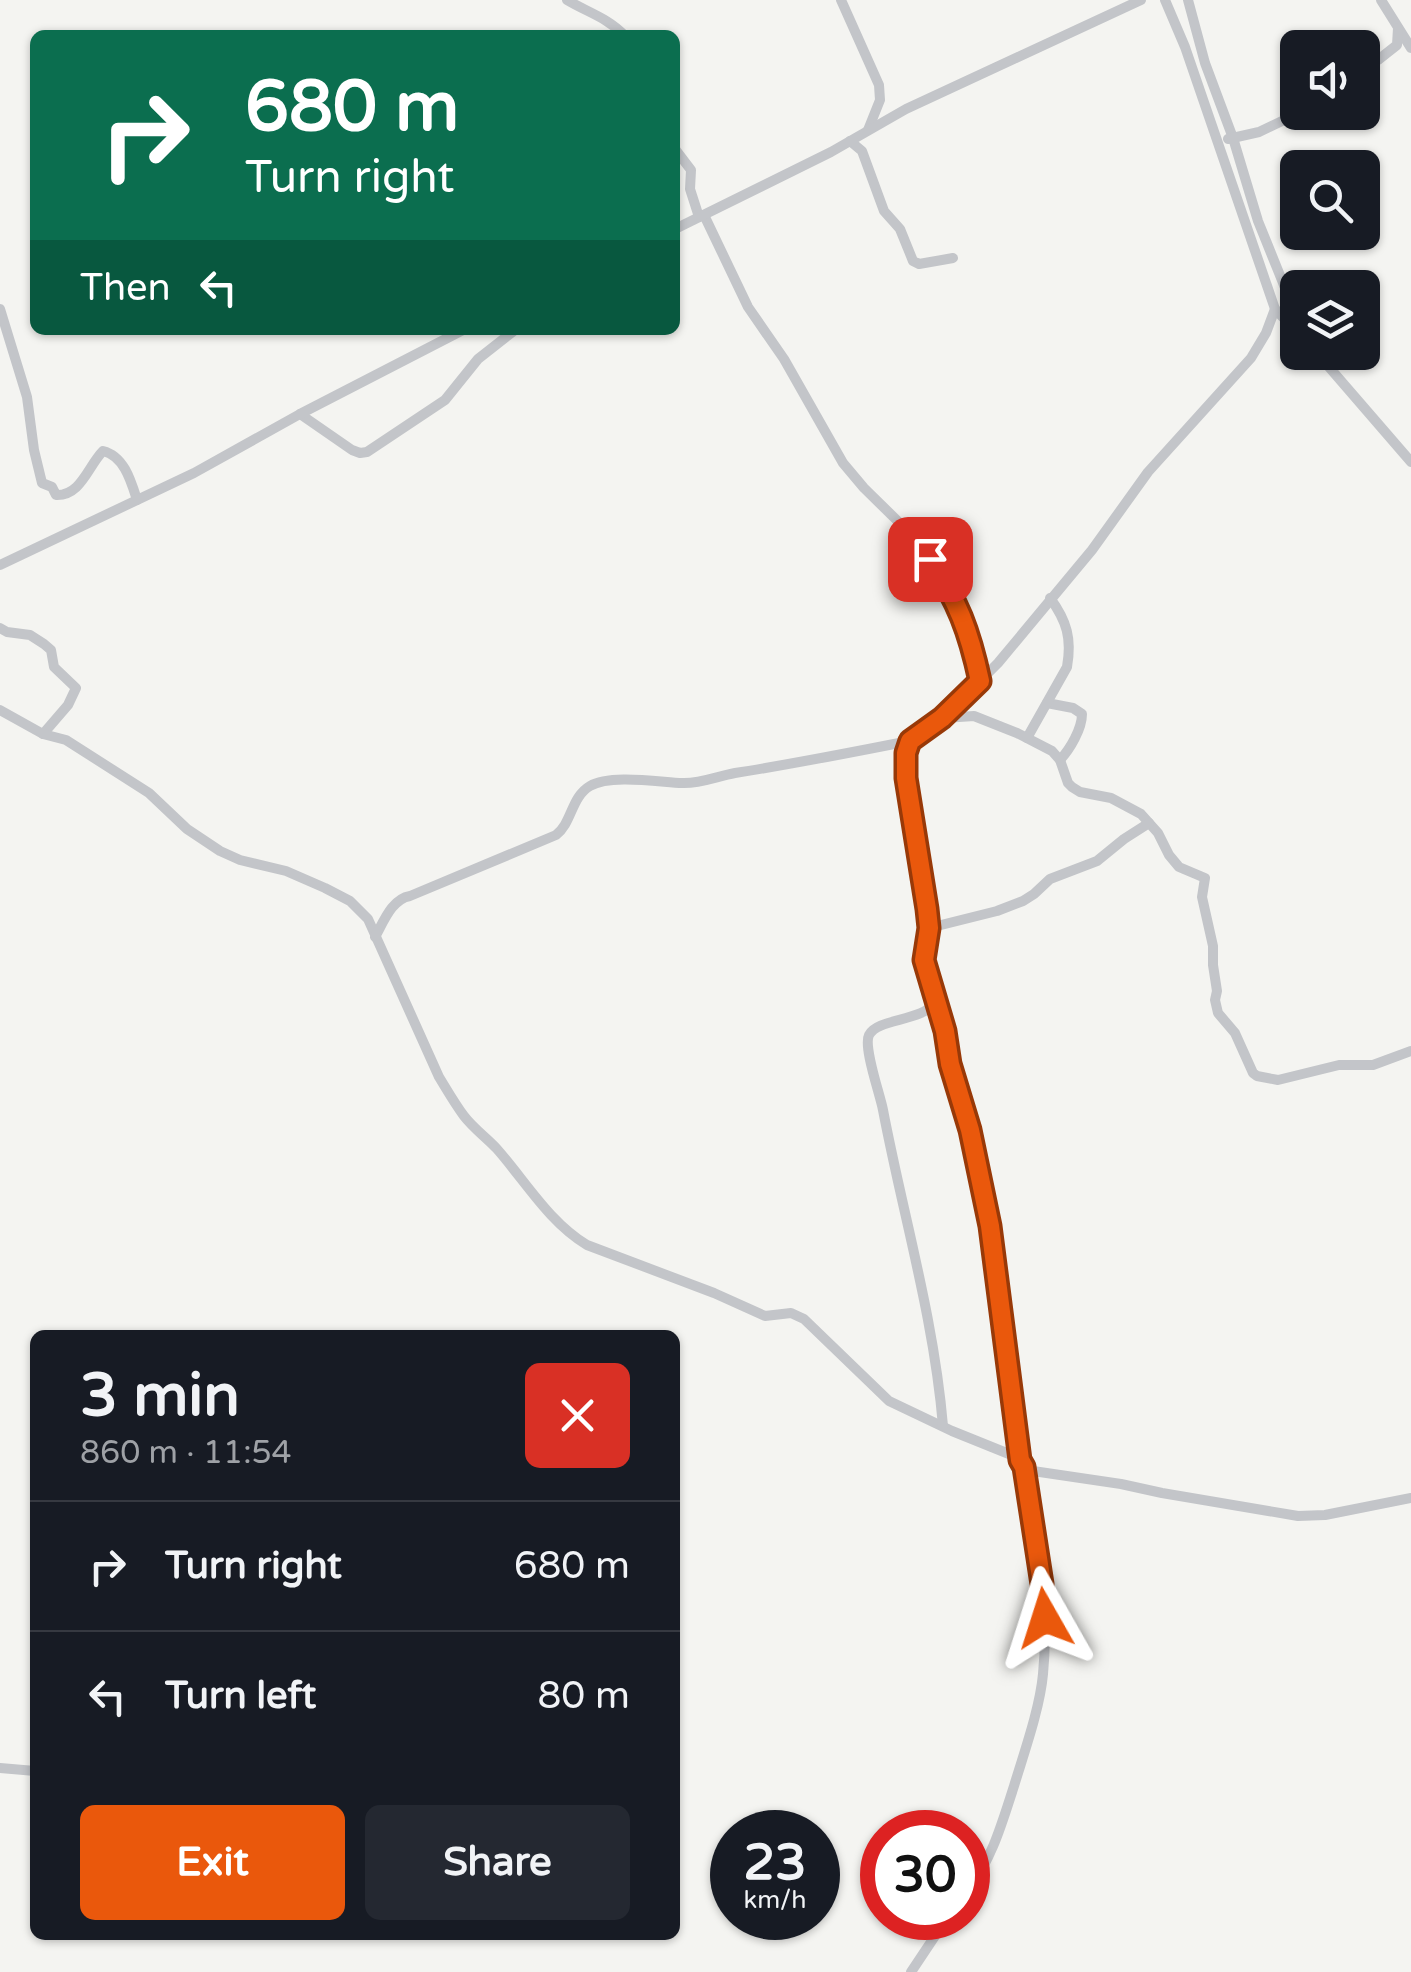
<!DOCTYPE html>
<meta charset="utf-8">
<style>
body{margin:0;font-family:"Varela Round",sans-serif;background:#242831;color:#f1f3f6;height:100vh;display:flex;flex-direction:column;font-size:38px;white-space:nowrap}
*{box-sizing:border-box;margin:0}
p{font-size:32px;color:#9ea1a6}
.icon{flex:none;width:55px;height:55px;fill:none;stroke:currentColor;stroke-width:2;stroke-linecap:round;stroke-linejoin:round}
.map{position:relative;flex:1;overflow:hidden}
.details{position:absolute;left:30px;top:1330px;width:650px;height:610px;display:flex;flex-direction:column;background:#171b24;border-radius:15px;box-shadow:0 2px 8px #0004}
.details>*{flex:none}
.guide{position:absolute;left:30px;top:30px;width:650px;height:305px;border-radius:15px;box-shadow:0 2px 8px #0004;background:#0b6e4f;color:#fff;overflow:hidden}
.tools{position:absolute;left:1280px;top:30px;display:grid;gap:20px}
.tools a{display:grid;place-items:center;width:100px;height:100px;border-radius:15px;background:#171b24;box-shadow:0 2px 8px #0004;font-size:50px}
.speed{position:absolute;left:710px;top:1810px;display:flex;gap:20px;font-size:50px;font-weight:700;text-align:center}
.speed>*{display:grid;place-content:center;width:130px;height:130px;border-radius:50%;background:#171b24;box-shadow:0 2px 8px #0004;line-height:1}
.speed small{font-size:25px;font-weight:400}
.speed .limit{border:15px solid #d22;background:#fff;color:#111}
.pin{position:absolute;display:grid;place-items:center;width:85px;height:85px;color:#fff;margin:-42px;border-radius:20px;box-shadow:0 5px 15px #0006}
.me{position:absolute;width:110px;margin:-55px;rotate:354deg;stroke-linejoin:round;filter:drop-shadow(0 0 8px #0008)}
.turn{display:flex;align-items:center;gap:35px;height:210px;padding:0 50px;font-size:45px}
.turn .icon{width:130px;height:130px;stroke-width:2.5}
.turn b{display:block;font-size:70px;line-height:85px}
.then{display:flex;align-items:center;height:95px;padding:0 50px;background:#0003;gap:20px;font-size:38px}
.round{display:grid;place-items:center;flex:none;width:105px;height:105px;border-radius:15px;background:#242831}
.summary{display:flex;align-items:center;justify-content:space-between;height:170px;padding:0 50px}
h1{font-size:60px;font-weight:700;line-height:75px}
.primary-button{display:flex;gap:20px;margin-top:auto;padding:20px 50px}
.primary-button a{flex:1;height:115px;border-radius:15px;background:#ea580c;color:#fff;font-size:40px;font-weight:700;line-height:115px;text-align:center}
.primary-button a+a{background:#242831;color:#f1f3f6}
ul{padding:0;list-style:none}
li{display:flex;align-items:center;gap:30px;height:130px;padding:0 50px;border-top:2px solid #363941}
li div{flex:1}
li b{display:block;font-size:38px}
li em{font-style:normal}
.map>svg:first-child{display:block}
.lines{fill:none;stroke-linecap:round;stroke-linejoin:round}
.minor{stroke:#c3c5c9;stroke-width:10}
.route-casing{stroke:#983908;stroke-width:25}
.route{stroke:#ea580c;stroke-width:18}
</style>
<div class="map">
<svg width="1411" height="1972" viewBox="0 0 1411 1972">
<rect width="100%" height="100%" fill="#f4f4f1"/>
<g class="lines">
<g class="minor">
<path d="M567 0C587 12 608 18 624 35"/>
<path d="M841 0 879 85 880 100 868 130"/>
<path d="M1165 0 1185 47 1275 309 1298 333"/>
<path d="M1188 0 1205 63 1233 138 1258 221 1298 320"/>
<path d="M1381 0 1411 48"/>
<path d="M1362 69 1378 60 1397 45 1398 28"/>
<path d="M1228 139 1259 132 1301 112"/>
<path d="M850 141 862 151 884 211 900 229 913 261 919 264 953 258"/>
<path d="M675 149 691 170 690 189 699 217"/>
<path d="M704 215 748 307 784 359 843 463 864 488 917 540 942 577 959 609 971 640 980 681"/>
<path d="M675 229 831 152 906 109 1141 0"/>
<path d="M0 309 27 397 34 450 42 483 52 487 56 495C81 496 88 466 103 451 124 456 131 481 137 500"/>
<path d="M1316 352 1411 462"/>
<path d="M300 414 352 450 360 453 367 452 445 400 478 359 515 330"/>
<path d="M0 565 194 473 300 414 463 330"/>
<path d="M0 628 7 632 30 635 44 644 51 650 54 667 76 688 68 705 43 734"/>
<path d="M1047 703 1073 708 1082 714C1082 729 1070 749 1060 760"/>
<path d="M0 710 43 734 66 740 149 793 187 829 220 851 240 860 286 871 325 888 350 901 368 919 439 1077C447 1090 455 1104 464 1116 474 1129 487 1138 497 1149 526 1182 549 1222 587 1245L714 1293 765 1316 791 1313 804 1319 889 1401 952 1431 1014 1456 1024 1467 1033 1471 1121 1484 1162 1493 1298 1516 1325 1515 1411 1498"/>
<path d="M944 718 974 716 1017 733 1052 751 1060 760 1068 783 1072 787 1080 792 1111 798 1141 814 1158 833 1169 855 1179 867 1205 878 1202 897 1213 946V965L1217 991 1215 1000 1218 1013 1235 1033 1253 1073 1257 1076 1278 1080 1339 1065H1373L1411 1051"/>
<path d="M1027 738 1067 667C1072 639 1067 621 1050 598"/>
<path d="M929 928 997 911 1023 901 1034 894 1050 879 1097 861 1124 839 1149 823"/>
<path d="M375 937C384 921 392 899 410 896L556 835C572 823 571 797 590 786 610 774 659 782 682 783 699 784 718 776 735 773 794 764 852 752 910 741"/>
<path d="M936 1002 945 1031 951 1064 970 1130 990 1226 1020 1460"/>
<path d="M943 1426C934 1318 903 1215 883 1110 880 1094 863 1047 869 1035 878 1018 921 1022 936 1002L924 960 929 928 927 909 906 778V753L910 741 942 719 998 663 1092 550 1148 472 1251 358 1266 333 1275 309"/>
<path d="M0 1768 35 1771"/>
<path d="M968 1891C993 1856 1001 1826 1014 1786 1024 1753 1040 1708 1043 1674 1050 1605 1035 1535 1024 1467"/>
<path d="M911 1972 947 1918"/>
</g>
</g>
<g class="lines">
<defs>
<path id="route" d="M930 559C958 602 969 630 980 681L942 718 910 741 906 753V778L927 909 929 928 924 960 945 1031 950 1064 970 1130 990 1226 1020 1460 1024 1467 1042 1584 1045 1618"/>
</defs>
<use href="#route" class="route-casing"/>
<use href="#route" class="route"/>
</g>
</svg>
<div class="tools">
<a><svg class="icon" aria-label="sound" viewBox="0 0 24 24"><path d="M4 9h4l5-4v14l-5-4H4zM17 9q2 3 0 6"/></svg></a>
<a><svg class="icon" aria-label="search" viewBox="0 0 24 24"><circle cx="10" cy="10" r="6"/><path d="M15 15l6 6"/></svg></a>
<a><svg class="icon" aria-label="layers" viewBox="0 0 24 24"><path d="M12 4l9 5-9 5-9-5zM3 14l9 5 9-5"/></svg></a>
</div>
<div class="speed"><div>23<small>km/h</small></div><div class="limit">30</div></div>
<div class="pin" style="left:930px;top:559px;background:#d93025"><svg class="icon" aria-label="arrive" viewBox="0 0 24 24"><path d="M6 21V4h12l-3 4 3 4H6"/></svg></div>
<svg class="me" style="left:1045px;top:1618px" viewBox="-20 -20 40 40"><path d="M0-17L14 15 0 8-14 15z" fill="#ea580c" stroke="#fff" stroke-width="4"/></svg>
<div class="guide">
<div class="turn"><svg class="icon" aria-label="right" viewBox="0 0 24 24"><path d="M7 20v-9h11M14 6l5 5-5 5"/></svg><div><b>680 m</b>Turn right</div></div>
<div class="then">Then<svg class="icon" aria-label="left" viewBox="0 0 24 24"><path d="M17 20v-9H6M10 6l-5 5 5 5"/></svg></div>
</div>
<section class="details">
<div class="summary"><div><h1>3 min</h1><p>860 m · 11:54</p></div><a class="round" style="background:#d93025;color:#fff"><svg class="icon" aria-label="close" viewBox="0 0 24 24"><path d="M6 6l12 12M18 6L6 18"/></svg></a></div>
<ul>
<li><svg class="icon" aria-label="right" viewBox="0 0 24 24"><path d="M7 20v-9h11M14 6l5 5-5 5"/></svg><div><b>Turn right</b></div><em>680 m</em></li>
<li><svg class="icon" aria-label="left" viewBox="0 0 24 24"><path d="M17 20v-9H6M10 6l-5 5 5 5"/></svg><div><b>Turn left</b></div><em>80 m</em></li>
</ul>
<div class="primary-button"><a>Exit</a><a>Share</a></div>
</section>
</div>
